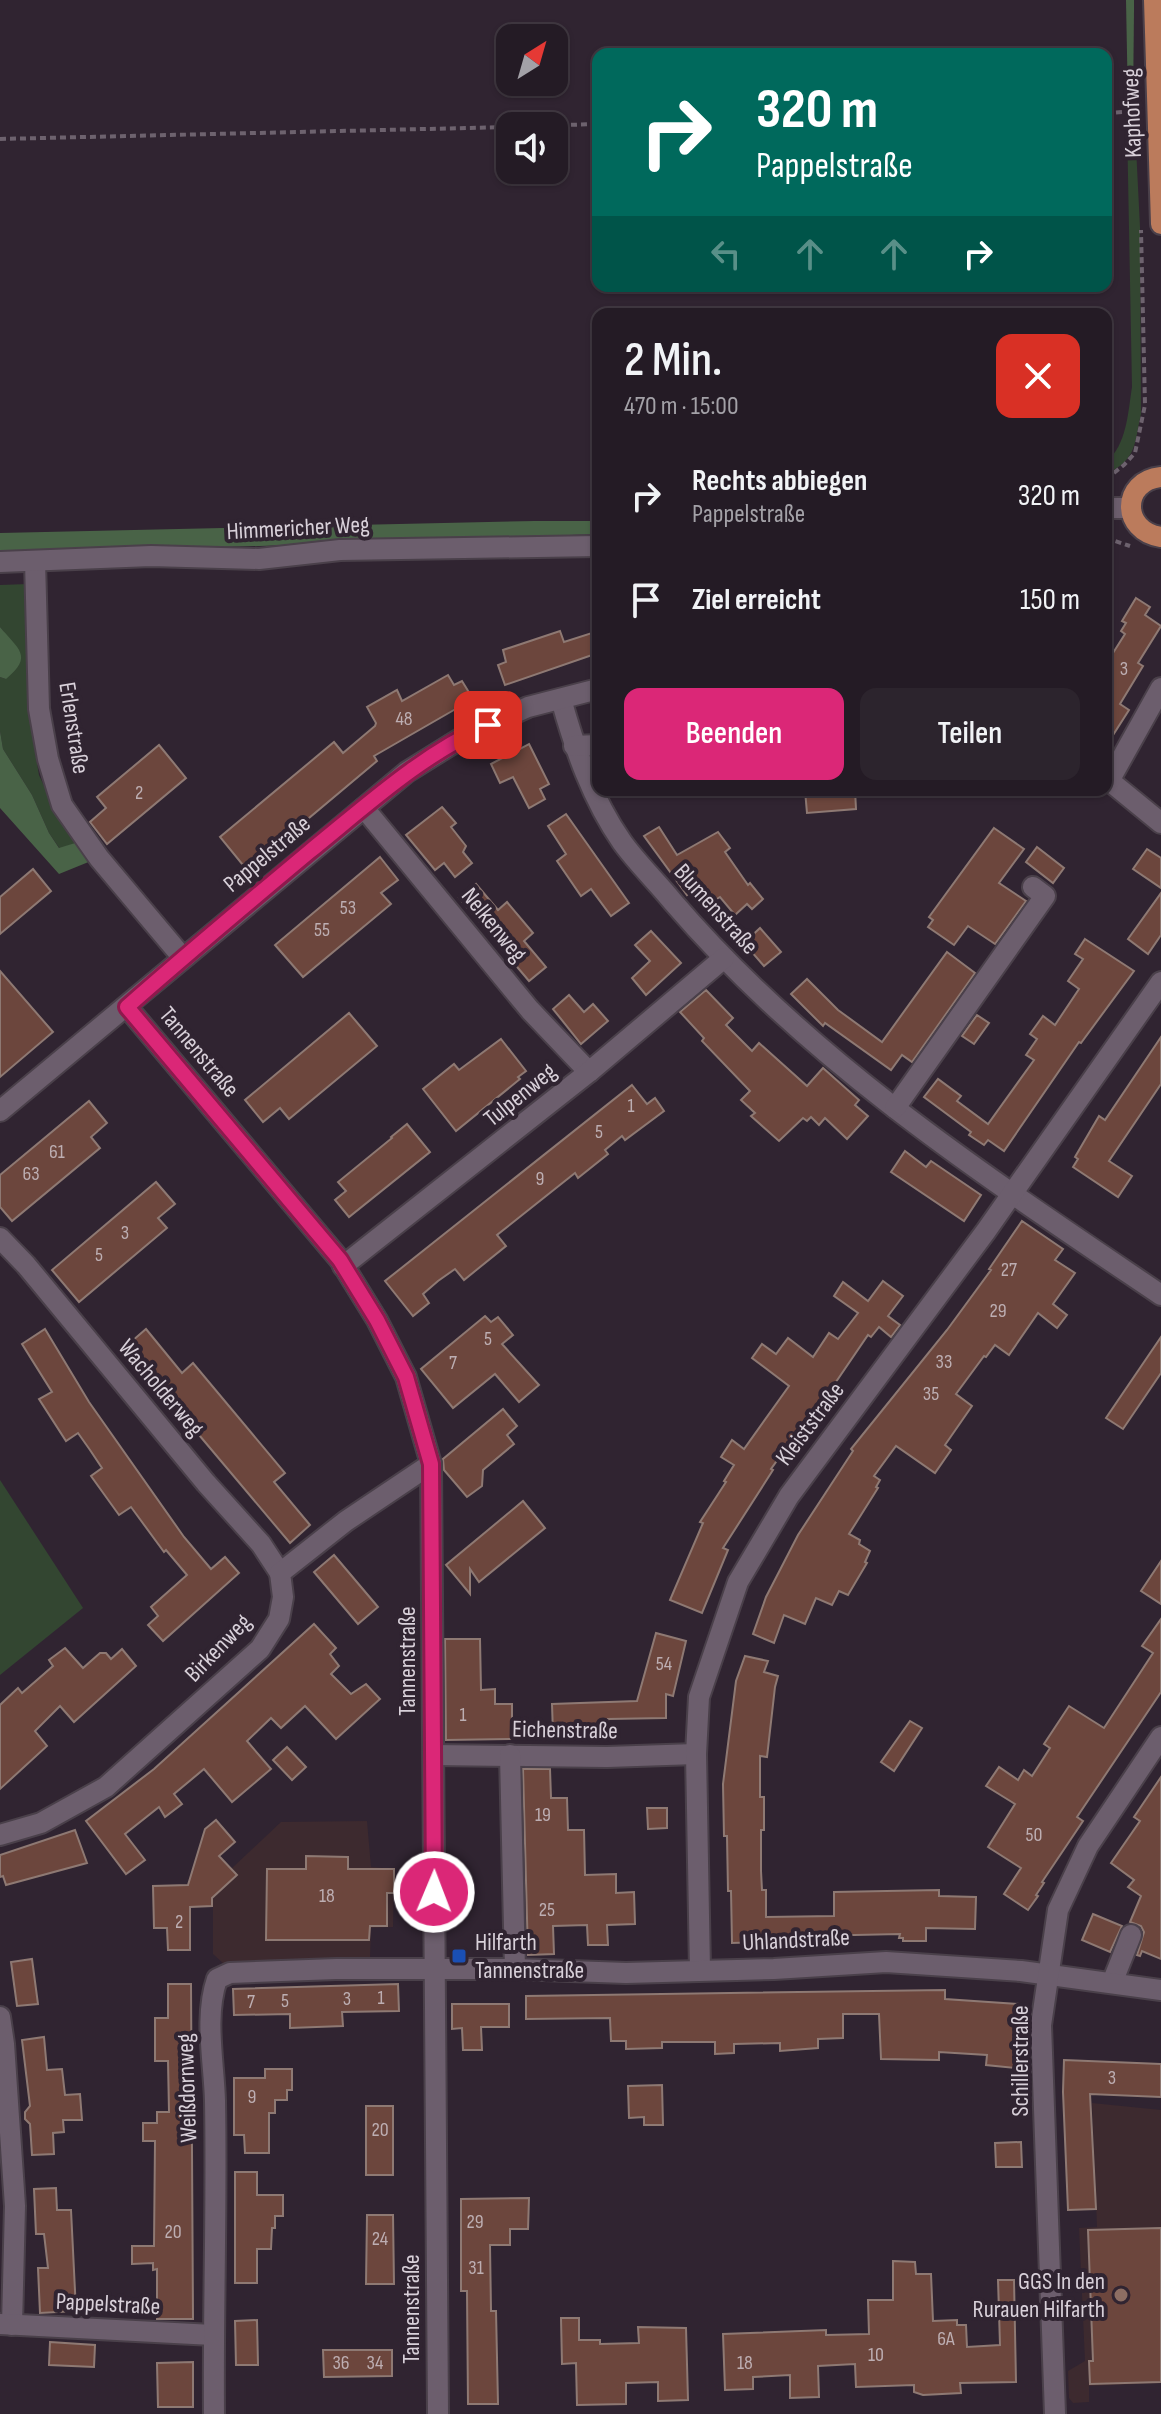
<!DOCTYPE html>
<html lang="de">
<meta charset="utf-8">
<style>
body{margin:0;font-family:"Sofia Sans Condensed",sans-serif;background:#2c242d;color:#f1f3f6;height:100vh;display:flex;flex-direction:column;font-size:30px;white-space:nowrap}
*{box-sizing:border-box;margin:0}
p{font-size:26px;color:#a3a1a7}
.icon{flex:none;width:44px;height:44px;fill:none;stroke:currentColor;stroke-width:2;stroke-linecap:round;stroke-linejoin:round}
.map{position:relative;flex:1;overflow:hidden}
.side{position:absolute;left:592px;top:308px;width:520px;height:488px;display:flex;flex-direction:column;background:#241b25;border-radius:16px;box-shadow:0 2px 6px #0004,0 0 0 2px #413942}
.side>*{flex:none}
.top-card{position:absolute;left:592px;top:48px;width:520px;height:244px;border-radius:16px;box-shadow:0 2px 6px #0004,0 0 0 2px #413942;background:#00695c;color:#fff;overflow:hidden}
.needle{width:52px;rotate:37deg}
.buttons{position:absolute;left:496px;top:24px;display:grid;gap:16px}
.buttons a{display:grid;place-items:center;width:72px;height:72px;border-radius:16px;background:#241b25;box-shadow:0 2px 6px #0004,0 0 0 2px #413942;font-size:40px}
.pin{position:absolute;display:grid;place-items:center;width:68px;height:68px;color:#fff;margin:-34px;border-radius:16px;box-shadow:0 4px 12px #0006}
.me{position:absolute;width:88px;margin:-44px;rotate:1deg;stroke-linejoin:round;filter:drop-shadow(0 0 6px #0008)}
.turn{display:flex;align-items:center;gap:28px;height:168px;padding:0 32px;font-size:36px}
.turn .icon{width:104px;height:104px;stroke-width:2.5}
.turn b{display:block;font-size:56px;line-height:68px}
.lanes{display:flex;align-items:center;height:76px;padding:0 32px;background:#0003;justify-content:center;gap:40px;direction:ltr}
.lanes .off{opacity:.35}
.round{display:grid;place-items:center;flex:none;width:84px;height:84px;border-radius:16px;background:#2c242d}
.headline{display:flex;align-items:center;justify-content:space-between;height:136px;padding:0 32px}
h1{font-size:48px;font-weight:600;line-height:60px}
.action{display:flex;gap:16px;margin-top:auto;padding:16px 32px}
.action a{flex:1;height:92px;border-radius:16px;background:#db2777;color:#fff;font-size:32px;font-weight:600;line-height:92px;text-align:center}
.action a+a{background:#2c242d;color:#f1f3f6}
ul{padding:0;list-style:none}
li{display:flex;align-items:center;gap:24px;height:104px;padding:0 32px}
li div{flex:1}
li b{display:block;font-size:30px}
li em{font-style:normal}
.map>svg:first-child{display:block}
.education{fill:#3d2a2f}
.green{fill:#334631}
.forest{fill:#496347}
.building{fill:#6c463d;stroke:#8e7973;stroke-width:2}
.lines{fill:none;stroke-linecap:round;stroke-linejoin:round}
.minor-casing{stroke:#4a404a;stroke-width:24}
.major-casing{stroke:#4a404a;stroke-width:24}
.path{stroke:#6d626e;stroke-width:4;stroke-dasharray:6 4;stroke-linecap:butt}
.minor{stroke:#6c5e6d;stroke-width:20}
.major{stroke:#bb7b5c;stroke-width:20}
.route-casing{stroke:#8e194d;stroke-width:20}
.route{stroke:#db2777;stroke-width:14}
.transit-dot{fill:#1a4fb4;stroke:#302431;stroke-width:3}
.education-dot{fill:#8d6e63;stroke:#302431;stroke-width:3}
.labels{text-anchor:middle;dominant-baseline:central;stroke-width:8;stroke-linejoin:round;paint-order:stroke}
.number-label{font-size:20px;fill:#bdaeb2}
.street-label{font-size:24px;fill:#d8d0d9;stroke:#302431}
.poi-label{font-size:24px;fill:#d8d0d9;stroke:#302431;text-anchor:start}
</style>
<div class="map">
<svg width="1161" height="2414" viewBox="0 0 1161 2414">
<rect width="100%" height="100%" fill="#302431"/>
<g class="education">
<path d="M367 1821 371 1867 394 1869 393 1927 371 1928 370 1959 224 1964 213 1954V1886L281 1822Z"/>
<path d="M1092 2103 1161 2110V2383L1089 2386V2402L1073 2403 1069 2398 1068 2371 1085 2361 1079 2228 1097 2227Z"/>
</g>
<g class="green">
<path d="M1127 123 1135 127 1140 227 1141 414C1134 443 1138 459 1106 474V462C1127 445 1128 412 1132 387Z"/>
<path d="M28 584 33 739 39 775 59 818 75 843 60 849 49 833 32 795 3 749 0 731V677L6 679 4 632 0 627V585Z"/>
<path d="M0 1480 83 1608 0 1675Z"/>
</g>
<g class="forest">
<path d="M1126 0H1134V10L1133 103 1128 106Z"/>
<path d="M535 521H598V534L260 546 0 552V533Z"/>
<path d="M0 627C18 649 34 656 6 679L0 677Z"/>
<path d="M0 731 3 749 32 795 49 833 59 848 75 843 91 861 59 874 0 808Z"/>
</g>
<g class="building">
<path d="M1136 598 1150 607 1145 615 1161 626 1138 663 1143 666 1120 704 1129 710 1106 746V664L1125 634 1121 631 1126 623 1122 621Z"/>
<path d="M560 631 564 642 598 631V653L505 685 498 665 506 662 503 650Z"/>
<path d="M448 675 454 685 462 681 473 699 374 756 377 761 247 870 220 837 334 742 343 753 375 726 376 723 367 707 397 690 402 701Z"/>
<path d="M529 744 549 784 540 789 545 799 529 808 513 777 500 783 491 764Z"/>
<path d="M159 745 186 778 107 844 90 822 106 808 97 797Z"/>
<path d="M805 790H855L856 809 807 813Z"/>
<path d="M442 807 456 823 451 827 466 846 463 852 472 863 455 877 444 863 435 870 406 835Z"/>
<path d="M566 814 629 903 611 916 591 889 581 896 557 861 566 854 548 826Z"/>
<path d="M659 827 677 855 718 832 730 848 725 852 748 885 750 883 763 899 752 909 747 904 735 915 720 897 712 902 688 869 686 870 697 888 687 895 644 836Z"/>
<path d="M994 828 1024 849 999 883 1026 901 995 944 968 926 954 945 928 927 933 920 929 917Z"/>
<path d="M1037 847 1064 868 1053 883 1026 862Z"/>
<path d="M1147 849 1161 858V888L1133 869Z"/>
<path d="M380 857 398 880 381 893 391 904 303 977 275 945Z"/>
<path d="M33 869 51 891 0 934V897Z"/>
<path d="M476 884 498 910 507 902 533 933 524 941 546 967 529 981 459 898Z"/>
<path d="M1161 893V935L1148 954 1128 939Z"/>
<path d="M760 928 781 952 764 966 744 943Z"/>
<path d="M651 931 681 963 646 995 632 978 650 961 635 945Z"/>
<path d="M1085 939 1134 971 1081 1043 1079 1042 1004 1151 988 1140 984 1145 969 1135 971 1132 924 1097 938 1079 961 1096 957 1101 988 1124 1034 1060 1026 1055 1037 1039 1030 1034 1043 1016 1055 1025 1079 989 1068 981 1083 959 1075 954Z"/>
<path d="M947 952 975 973 912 1062 902 1055 891 1070 825 1023 823 1026 791 994 807 979 838 1010 882 1042Z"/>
<path d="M0 971 53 1032 0 1077Z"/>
<path d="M706 990 733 1018 726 1025 752 1051 759 1043 807 1086 823 1068 859 1100 855 1105 868 1116 847 1139 825 1118 819 1125 811 1117 807 1121 803 1118 779 1141 751 1116 755 1113 741 1100 750 1091 702 1041 704 1038 680 1012Z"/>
<path d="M569 995 584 1012 593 1004 608 1021 581 1044 553 1009Z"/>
<path d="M349 1013 377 1046 289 1119 280 1108 263 1122 245 1100Z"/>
<path d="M977 1015 989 1023 974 1044 962 1036Z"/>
<path d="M1161 1037V1084L1109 1161 1132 1176 1118 1197 1073 1167 1078 1159 1075 1157 1099 1116 1105 1120Z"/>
<path d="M501 1039 526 1071 518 1077 520 1079 456 1131 423 1089 454 1064 459 1070Z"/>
<path d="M632 1085 647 1104 655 1098 664 1111 625 1140 622 1136 605 1150 608 1154 578 1178 575 1173 497 1235 506 1246 464 1280 455 1269 438 1281 423 1294 429 1303 413 1316 385 1281Z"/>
<path d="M89 1101 107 1123 91 1137 100 1148 12 1221 0 1207V1175Z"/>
<path d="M407 1124 430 1152 349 1217 335 1200 346 1191 338 1182 392 1138 391 1137Z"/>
<path d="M905 1151 926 1167 931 1161 981 1195 964 1221 891 1172Z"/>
<path d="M156 1182 175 1204 158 1218 167 1228 79 1302 52 1270Z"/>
<path d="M1022 1221 1063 1249 1055 1260 1075 1273 1053 1304 1067 1315 1057 1328 1038 1313 1009 1355 995 1345 986 1357 984 1356 956 1394 972 1406 945 1445 951 1450 935 1473 896 1446 874 1476 880 1480 876 1487 878 1488 849 1534 860 1540 859 1544 870 1551 865 1562 867 1563 848 1595 839 1591 832 1605 816 1598 805 1624 784 1615 774 1643 753 1634 766 1597 798 1535 853 1451 851 1449 947 1330 991 1270 989 1269Z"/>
<path d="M883 1281 903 1296 888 1316 900 1325 891 1337 879 1327 871 1337 868 1335 823 1401 821 1400 771 1469 773 1470 723 1548 728 1550 702 1613 670 1600 703 1523 700 1522 726 1482 724 1481 734 1465 721 1457 732 1440 744 1449 789 1386 752 1358 762 1344 776 1354 788 1338 813 1357 829 1333 838 1339 858 1313 834 1296 843 1282 868 1301Z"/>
<path d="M485 1316 491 1322 498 1317 513 1335 502 1344 539 1385 519 1402 495 1374 453 1408 421 1369Z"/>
<path d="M45 1329 89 1402 184 1537 211 1569 225 1557 239 1573 163 1641 148 1625 158 1616 151 1607 187 1575 166 1550 164 1552 131 1507 119 1515 91 1476 102 1468 90 1450 78 1433 66 1441 39 1399 52 1392 22 1344Z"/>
<path d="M146 1329 182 1373 193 1363 285 1473 274 1482 310 1525 290 1543 125 1347Z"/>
<path d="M1161 1337V1373L1123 1429 1106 1418Z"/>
<path d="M503 1409 517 1426 507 1435 514 1444 483 1470 482 1486 467 1497 444 1470 443 1459Z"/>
<path d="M523 1501 545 1528 479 1582 470 1569V1594L446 1565Z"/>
<path d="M334 1555 378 1607 358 1624 314 1572Z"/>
<path d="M1161 1561V1604L1141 1591Z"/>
<path d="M1161 1619V1692L1077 1817 1083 1821 1042 1882 1044 1883 1036 1895 1038 1896 1028 1910 1004 1894 1021 1868 988 1847 1015 1804 986 1786 999 1767 1018 1780 1024 1770 1032 1776 1050 1748 1044 1744 1069 1706 1104 1728 1153 1653 1142 1646Z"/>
<path d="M314 1624 336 1648 330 1654 339 1666 331 1674 351 1694 366 1684 380 1699 336 1739 305 1706 281 1728 271 1718 247 1741 271 1769 232 1802 204 1769 174 1794 182 1804 165 1817 159 1807 125 1834 145 1860 126 1874 86 1821 154 1769Z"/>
<path d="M656 1633 686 1641 673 1696 666 1694V1718L608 1719 609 1733 553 1734 552 1704 637 1701Z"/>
<path d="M445 1639H480L481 1690 495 1689V1704H512V1739L446 1740Z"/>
<path d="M65 1648 83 1668 100 1653H106L111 1659 122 1649 136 1666 74 1722 60 1706 35 1731 47 1746 0 1789V1705L18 1688 22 1693 53 1666 49 1660Z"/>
<path d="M745 1656 768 1661 764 1672 778 1676 775 1687 767 1757 760 1756V1797H764V1830H761V1871L762 1890H766V1917L834 1916V1892L939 1890V1896L976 1897 975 1929 926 1928V1941H903V1938H899L900 1934 761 1937V1942L732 1943 731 1891H728L727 1836H724L723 1784 736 1681Z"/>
<path d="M910 1721 922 1728 894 1771 881 1762Z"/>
<path d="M287 1747 306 1767 292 1780 273 1760Z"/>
<path d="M523 1769H550L551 1798H567L568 1830H584L585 1875 616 1874V1893L634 1892 635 1924 607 1925 608 1945H588L587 1925 553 1926 554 1954 528 1955Z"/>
<path d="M1161 1777V1959L1142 1951 1140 1956 1137 1955 1144 1932 1141 1926 1130 1922 1141 1896 1128 1887 1134 1880 1111 1863 1140 1821 1134 1817Z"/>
<path d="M647 1808H667V1828L648 1829Z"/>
<path d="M216 1820 235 1842 219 1856 237 1875 212 1898V1906L190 1907V1950H168L167 1928H154L153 1886 188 1885 205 1829Z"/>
<path d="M75 1830 87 1863 6 1885 3 1876 0 1877V1855Z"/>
<path d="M306 1856 348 1857V1869H394V1893H387V1926H370L369 1940H266L267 1869H306Z"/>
<path d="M1093 1914 1122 1926 1110 1952 1082 1940Z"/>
<path d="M32 1959 38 2004 17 2006 11 1962Z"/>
<path d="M168 1984H191L193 2319H157V2269L153 2270V2263L132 2264V2246H154L155 2141H143V2123H157V2112H169L168 2061H155V2018H168Z"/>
<path d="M398 1984 399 2011 342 2012 343 2026 290 2028V2014L234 2015 233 1989Z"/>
<path d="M945 1990V1999L1019 2004 1015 2068 986 2065 987 2055 939 2052V2060L881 2059 879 2014H843V2038L818 2039V2048L780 2051V2043L734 2044V2053L715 2054V2042H662V2048L626 2049V2041H611L610 2018 526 2019V1996Z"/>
<path d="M452 2004H509V2027H481L482 2050H463L462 2028 452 2029Z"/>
<path d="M44 2037 47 2070 62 2069 65 2095 80 2094 82 2120H63L64 2132 53 2133 54 2154 32 2155 30 2124 25 2119V2112L30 2106 22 2040Z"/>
<path d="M1064 2060 1161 2064V2097L1090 2094 1096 2209 1068 2210 1063 2092Z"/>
<path d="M265 2069H292V2090H287V2100H275V2113H269V2153H245L244 2135H234V2078H265Z"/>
<path d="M662 2085 663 2125H644V2117L629 2118 628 2086Z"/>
<rect x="366" y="2106" width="27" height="69"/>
<path d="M1021 2142 1022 2167H996L995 2143Z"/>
<path d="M235 2172H257V2195H283V2216H275V2228H272L271 2249H257V2283H235Z"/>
<path d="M56 2188 57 2210H71L76 2311 40 2313 38 2268H48L44 2234H36L34 2189Z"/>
<path d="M529 2198 528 2229H510V2245H490L491 2311H496L498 2404H468L467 2291H461V2199Z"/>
<path d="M367 2215H393L394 2284H366Z"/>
<path d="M1161 2228V2382L1090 2384 1089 2361H1093L1088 2230Z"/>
<path d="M893 2261 915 2262 916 2274H931L933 2321 957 2320V2325H966L967 2347 1000 2345 998 2280H1014L1016 2382 960 2383 961 2393 923 2395 914 2392V2385L856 2387 855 2364 818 2366 819 2397 790 2398V2375L753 2377V2389L725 2390 723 2334 826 2330V2335L869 2334 868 2300H893Z"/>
<path d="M561 2318H579V2340H600V2344L639 2343 638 2327 686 2328 688 2400 658 2401V2382L626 2383V2404L577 2405 576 2363 562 2364Z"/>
<path d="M257 2320 258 2365H236L235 2321Z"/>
<path d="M50 2342 95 2345 94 2367 49 2365Z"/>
<path d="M323 2350H392V2376L324 2377Z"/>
<path d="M193 2362V2407H158L157 2363Z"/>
</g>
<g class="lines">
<defs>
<g id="minor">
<path d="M1106 508H1130"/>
<path d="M35 561 39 709 48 759 62 805 99 858 183 958"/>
<path d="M0 562 151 556 259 559 340 550 598 546"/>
<path d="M561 699C575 749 592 799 622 842 637 863 657 882 673 902 810 1062 988 1178 1161 1295"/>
<path d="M574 746 598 745"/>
<path d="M1106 778 1161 823"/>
<path d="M1109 781 1161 688"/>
<path d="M364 808 530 1010 589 1072"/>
<path d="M127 1007 340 1260 377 1320 406 1377 431 1464 438 2414"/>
<path d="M895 1108 1045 896 1033 887"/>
<path d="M0 1111 407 772 468 734 528 707 598 689"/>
<path d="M0 1238 26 1265 206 1483 261 1544 280 1573"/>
<path d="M343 1266 589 1072 724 958"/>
<path d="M434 1755 607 1757 696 1754"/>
<path d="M510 1755 515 1969"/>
<path d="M0 1835 41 1823 106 1787 260 1649 279 1619 283 1597 280 1573 346 1521 431 1464"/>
<path d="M700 1970 696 1754 699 1697 738 1582 789 1496 986 1231 1161 982"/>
<path d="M1112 1983 1131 1935"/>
<path d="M0 2017 4 2044 15 2206 12 2325"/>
<path d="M0 2324 213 2335"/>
<path d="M214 2414C213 2310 217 2205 215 2101 214 2062 204 2017 217 1979L230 1973 336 1969H515L626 1973 774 1969 886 1962 1021 1971 1161 1990"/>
<path d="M1055 2414 1041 2025 1058 1910 1088 1846 1161 1737"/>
</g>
<g id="major">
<path d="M1154 0 1161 224"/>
<path d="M1161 477C1121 481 1121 531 1161 537"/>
</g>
</defs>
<use href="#minor" class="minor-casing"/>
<use href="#major" class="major-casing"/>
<g class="path">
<path d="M1106 113 1140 111"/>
<path d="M531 126 598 124"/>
<path d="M0 139 510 127"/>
<path d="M1106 479 1124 465 1135 453 1145 405 1141 230"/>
<path d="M1106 538 1130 546"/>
</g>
<use href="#minor" class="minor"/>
<use href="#major" class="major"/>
</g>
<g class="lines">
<defs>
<path id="route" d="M434 1892 431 1464 406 1377 377 1320 340 1260 127 1007C187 954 248 903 309 852 366 806 421 755 488 725"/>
</defs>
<use href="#route" class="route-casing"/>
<use href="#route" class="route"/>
</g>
<rect class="transit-dot" x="451" y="1948" width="16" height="16" rx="4"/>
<circle class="education-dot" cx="1121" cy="2295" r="8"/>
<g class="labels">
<g class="number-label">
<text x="1124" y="669">3</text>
<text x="404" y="719">48</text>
<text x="139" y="793">2</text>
<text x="348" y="908">53</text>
<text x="322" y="930">55</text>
<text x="631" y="1106">1</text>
<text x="599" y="1132">5</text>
<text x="57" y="1152">61</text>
<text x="31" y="1174">63</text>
<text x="540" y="1179">9</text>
<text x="125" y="1233">3</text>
<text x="99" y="1255">5</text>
<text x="1009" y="1270">27</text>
<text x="998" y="1311">29</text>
<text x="488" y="1339">5</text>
<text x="944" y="1362">33</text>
<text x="453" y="1363">7</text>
<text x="931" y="1394">35</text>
<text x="664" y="1664">54</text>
<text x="463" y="1715">1</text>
<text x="543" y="1815">19</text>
<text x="1034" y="1835">50</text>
<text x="327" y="1896">18</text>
<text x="547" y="1910">25</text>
<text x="179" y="1922">2</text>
<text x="381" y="1998">1</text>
<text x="347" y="1999">3</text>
<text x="285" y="2001">5</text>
<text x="251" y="2002">7</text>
<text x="1112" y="2078">3</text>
<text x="252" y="2097">9</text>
<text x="380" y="2130">20</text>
<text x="475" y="2222">29</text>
<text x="173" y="2232">20</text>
<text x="380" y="2239">24</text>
<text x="476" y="2268">31</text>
<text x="946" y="2339">6A</text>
<text x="876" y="2355">10</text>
<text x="341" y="2363">36</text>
<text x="375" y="2363">34</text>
<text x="745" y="2363">18</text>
</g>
<g class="street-label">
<text transform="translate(1132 113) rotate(-92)">Kaphofweg</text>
<text transform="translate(298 528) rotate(-3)">Himmericher Weg</text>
<text transform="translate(74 728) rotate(81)">Erlenstraße</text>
<text transform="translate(267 854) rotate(-40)">Pappelstraße</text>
<text transform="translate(716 909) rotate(48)">Blumenstraße</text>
<text transform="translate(494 925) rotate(51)">Nelkenweg</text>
<text transform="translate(199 1052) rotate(50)">Tannenstraße</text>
<text transform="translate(520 1095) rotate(-39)">Tulpenweg</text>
<text transform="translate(161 1388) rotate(50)">Wacholderweg</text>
<text transform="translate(810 1424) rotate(-53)">Kleiststraße</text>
<text transform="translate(218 1648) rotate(-46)">Birkenweg</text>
<text transform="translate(407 1661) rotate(-90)">Tannenstraße</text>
<text transform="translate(565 1730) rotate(1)">Eichenstraße</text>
<text transform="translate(796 1940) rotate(-3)">Uhlandstraße</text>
<text transform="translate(1020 2061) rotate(-90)">Schillerstraße</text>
<text transform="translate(187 2088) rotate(-92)">Weißdornweg</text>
<text transform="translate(108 2304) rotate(3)">Pappelstraße</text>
<text transform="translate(411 2309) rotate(-90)">Tannenstraße</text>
</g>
<g class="poi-label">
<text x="475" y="1942">Hilfarth<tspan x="475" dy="28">Tannenstraße</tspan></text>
<text x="1105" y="2281" text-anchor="end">GGS In den<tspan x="1105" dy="28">Rurauen Hilfarth</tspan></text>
</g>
</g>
</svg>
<div class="buttons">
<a><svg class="needle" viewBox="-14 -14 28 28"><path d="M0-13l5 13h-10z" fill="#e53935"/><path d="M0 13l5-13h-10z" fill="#a3a1a7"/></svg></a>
<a><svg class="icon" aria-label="sound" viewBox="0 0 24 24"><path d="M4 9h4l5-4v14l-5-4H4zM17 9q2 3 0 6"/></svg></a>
</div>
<div class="pin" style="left:488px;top:725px;background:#d93025"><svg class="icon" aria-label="arrive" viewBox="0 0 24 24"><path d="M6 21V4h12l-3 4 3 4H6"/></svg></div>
<svg class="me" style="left:434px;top:1892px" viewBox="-20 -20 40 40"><circle r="17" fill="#db2777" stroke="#fff" stroke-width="3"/><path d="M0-11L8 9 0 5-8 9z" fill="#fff"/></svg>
<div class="top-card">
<div class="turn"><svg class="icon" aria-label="right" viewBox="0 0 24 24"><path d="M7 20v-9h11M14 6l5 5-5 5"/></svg><div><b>320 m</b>Pappelstraße</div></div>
<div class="lanes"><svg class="icon off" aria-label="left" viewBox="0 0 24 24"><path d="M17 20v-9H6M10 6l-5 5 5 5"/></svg><svg class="icon off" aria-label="ahead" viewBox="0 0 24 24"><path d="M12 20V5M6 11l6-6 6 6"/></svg><svg class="icon off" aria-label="ahead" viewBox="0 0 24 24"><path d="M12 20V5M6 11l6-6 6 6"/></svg><svg class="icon" aria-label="right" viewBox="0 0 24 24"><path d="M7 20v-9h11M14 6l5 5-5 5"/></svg></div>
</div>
<section class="side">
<div class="headline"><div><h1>2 Min.</h1><p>470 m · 15:00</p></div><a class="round" style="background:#d93025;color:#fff"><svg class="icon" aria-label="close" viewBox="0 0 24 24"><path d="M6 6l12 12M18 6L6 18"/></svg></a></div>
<ul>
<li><svg class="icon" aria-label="right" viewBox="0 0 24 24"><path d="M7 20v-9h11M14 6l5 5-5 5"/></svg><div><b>Rechts abbiegen</b><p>Pappelstraße</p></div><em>320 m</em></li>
<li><svg class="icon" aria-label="arrive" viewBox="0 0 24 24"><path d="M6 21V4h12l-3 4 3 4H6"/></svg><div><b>Ziel erreicht</b></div><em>150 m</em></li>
</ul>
<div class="action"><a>Beenden</a><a>Teilen</a></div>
</section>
</div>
